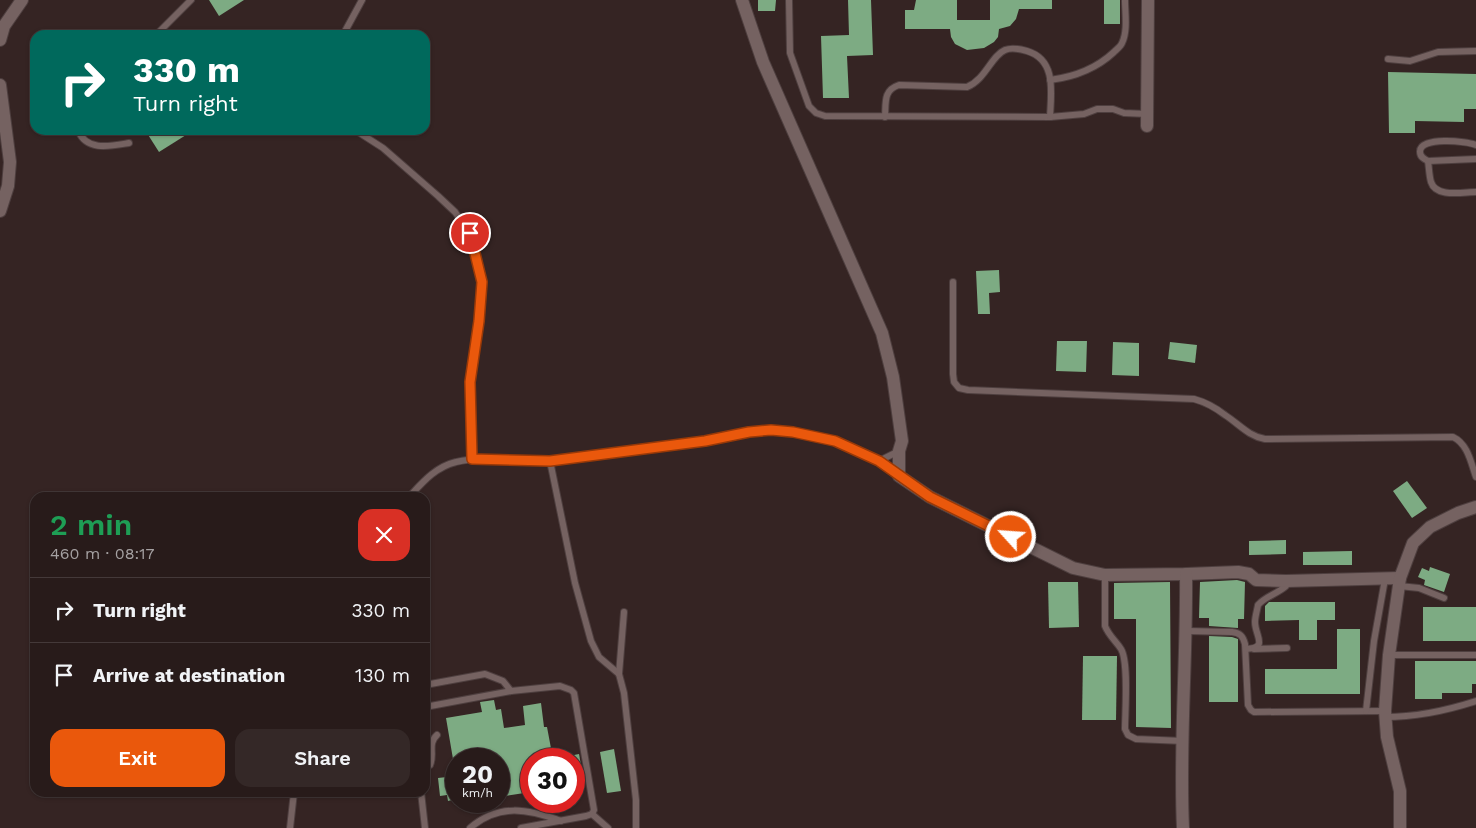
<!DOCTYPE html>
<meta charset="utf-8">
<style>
body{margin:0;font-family:"Work Sans",sans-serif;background:#342827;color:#f1f3f6;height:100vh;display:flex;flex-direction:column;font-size:19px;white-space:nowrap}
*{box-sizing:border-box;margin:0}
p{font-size:16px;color:#a5a1a2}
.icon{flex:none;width:28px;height:28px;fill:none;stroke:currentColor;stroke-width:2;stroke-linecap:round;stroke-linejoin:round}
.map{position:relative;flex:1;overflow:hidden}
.panel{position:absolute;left:30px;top:492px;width:400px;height:305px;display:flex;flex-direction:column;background:#281b1a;border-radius:15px;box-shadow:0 1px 4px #0004,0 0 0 1px #443939}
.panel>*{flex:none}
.hud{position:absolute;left:30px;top:30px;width:400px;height:105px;border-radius:15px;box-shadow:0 1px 4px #0004,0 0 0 1px #443939;background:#00695c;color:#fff;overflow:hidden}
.speed{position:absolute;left:445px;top:748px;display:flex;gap:10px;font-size:25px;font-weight:700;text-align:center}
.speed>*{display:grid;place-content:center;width:65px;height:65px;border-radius:50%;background:#281b1a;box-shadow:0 1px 4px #0004,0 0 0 1px #443939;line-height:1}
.speed small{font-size:12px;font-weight:400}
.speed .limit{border:8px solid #d22;background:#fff;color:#111}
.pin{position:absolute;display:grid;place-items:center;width:42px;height:42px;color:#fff;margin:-21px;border:2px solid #fff;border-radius:50%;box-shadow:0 1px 5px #0007}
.me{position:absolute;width:55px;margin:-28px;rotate:296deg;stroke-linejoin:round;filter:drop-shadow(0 0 4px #0008)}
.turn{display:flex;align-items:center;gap:18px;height:105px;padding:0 20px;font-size:22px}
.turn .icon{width:65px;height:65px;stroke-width:2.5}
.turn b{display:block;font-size:35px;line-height:42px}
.round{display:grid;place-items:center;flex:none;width:52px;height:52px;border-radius:15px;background:#342827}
.head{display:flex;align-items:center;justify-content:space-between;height:85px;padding:0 20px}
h1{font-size:30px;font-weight:600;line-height:38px;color:#1e9e55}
.action{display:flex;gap:10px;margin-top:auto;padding:10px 20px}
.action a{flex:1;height:58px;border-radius:15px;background:#ea580c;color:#fff;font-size:20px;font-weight:600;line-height:58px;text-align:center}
.action a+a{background:#342827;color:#f1f3f6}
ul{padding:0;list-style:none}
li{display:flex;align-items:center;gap:15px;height:65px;padding:0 20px;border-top:1px solid #443939}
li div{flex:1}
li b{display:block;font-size:19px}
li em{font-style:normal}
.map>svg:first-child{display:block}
.building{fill:#7dab83}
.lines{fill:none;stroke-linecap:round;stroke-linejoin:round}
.service-casing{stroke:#4e3f3f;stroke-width:8}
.minor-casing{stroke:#4e3f3f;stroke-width:14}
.service{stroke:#756261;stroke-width:6}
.minor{stroke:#756261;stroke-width:12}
.route-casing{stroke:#983908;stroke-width:12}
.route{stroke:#ea580c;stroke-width:9}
</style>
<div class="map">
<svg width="1476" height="828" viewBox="0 0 1476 828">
<rect width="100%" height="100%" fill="#352423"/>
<g class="building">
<path d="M209 0H244L219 16Z"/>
<path d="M758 0H776L775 11H758Z"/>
<path d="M848 0H871L873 55 847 56 849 98H823L821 36 849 35Z"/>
<path d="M916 0H957V20H990V0H1052V9H1019L1016 19 1010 26 999 29 998 37 994 42 984 48 967 50 955 44 951 37 950 29H905V10H914Z"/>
<rect x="1104" y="0" width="16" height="24"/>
<path d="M1388 72 1476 74V109H1464V122L1415 121V133H1389Z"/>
<path d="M145 130H194L159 152Z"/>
<path d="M999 270 1000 292 989 293 990 314H978L976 271Z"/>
<path d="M1057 341H1087L1086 372 1056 371Z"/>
<path d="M1113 342 1139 343V376L1112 375Z"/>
<path d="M1170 342 1197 345 1195 363 1168 359Z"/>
<path d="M1407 481 1427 508 1412 518 1393 491Z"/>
<path d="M1286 540V554L1249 555V541Z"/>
<path d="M1352 551V565H1303V552Z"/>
<path d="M1430 567 1450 574 1444 592 1424 585 1425 580 1418 577 1422 568 1429 571Z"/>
<path d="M1237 580 1245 582 1244 619H1238V628L1209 626V618H1199L1200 582Z"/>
<path d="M1048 582H1078L1079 627 1049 628Z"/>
<path d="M1170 582 1171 728 1136 727V619H1114V583Z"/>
<path d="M1269 602H1335V620H1317V640H1299V620L1265 621V606Z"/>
<rect x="1423" y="607" width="53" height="34"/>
<path d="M1337 629H1360V694H1265V669H1337Z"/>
<path d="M1209 636 1232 637 1238 639V702H1209Z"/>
<path d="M1083 656H1117L1116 720H1082Z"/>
<path d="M1415 661H1476V684H1472V693H1442V699H1415Z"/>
<path d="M494 700 496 710 501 709 504 728 525 725 523 706 541 703 544 727H547L553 759H531V792L499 797V759H453L446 718 482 712 480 702Z"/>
<path d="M614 749 621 791 607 793 600 752Z"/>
<path d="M579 754 584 782 574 783V755Z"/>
<path d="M456 776V799L448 801 447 795 440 796 438 778Z"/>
</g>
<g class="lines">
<defs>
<g id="service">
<path d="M789 0 790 53 809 106 816 113 825 116 1050 117 1084 114 1097 109H1113L1124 113 1147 114"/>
<path d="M153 35 159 32 191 0"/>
<path d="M343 35 362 0"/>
<path d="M1388 59 1410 61 1438 52 1476 51"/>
<path d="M1050 80C1074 77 1097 68 1114 52 1117 49 1121 46 1122 43 1128 31 1125 13 1125 0"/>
<path d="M885 117C886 103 883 90 899 85L967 87C986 79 991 56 1005 50 1012 47 1020 49 1027 51 1057 60 1051 93 1050 117"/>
<path d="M78 130C86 152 111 146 129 143"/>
<path d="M355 130 383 148 438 196 455 212 470 233 482 282 479 321 470 382 472 459"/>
<path d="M1476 145C1467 141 1419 136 1420 152 1420 157 1424 159 1428 161L1476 159"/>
<path d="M1428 161C1429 167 1429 175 1431 182 1436 198 1463 192 1476 192"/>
<path d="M953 282V374L954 382 959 388 968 390 1194 399C1205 402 1216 408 1225 415 1239 424 1248 436 1265 439L1453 437C1468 444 1471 463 1476 477"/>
<path d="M550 461 575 583 591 641 599 657 619 674 624 693 636 800V828"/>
<path d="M879 461 899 451"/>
<path d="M408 498C422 483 435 467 456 462 486 454 520 463 551 461 572 460 593 455 614 453 644 449 675 446 705 441 736 436 757 428 791 432 829 435 867 452 898 475"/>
<path d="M1105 575V626C1109 636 1116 641 1121 649 1129 662 1125 712 1125 729L1128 735 1136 739 1183 741"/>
<path d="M1399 586 1419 588 1444 598"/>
<path d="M1187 631 1232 632C1240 633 1243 636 1245 644L1248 705 1251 710 1254 712 1385 711"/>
<path d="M1246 649C1269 648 1255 636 1255 622 1255 617 1257 611 1258 605 1266 596 1277 594 1286 586V581"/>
<path d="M1254 649 1287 648"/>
<path d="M1389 655H1476"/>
<path d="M619 674 624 612"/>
<path d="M425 685 485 674 503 681 511 691"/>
<path d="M425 707 511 691 560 686 571 690 574 693 575 699 594 810 592 814"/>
<path d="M1366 711 1374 641 1385 579"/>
<path d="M1385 717C1417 717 1445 711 1476 701"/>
<path d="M425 767 430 765C435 754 427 744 437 735"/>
<path d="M421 792 425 828"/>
<path d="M290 828 294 792"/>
<path d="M470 828C499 803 528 809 561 821"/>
<path d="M521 828 586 816 592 814 608 828"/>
</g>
<g id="minor">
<path d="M742 0 763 62 882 333 893 377 902 441 899 451V476L930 497 1073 568 1105 575 1186 574 1238 572 1249 574 1256 580 1286 581 1400 578"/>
<path d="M0 40 4 26 22 0"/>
<path d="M0 85 10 162 8 186 0 211"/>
<path d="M1147 126 1148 0"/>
<path d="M1183 828C1179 744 1187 659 1186 574"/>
<path d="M1400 828V791L1387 737 1385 711 1389 655 1400 578 1413 543 1430 527 1458 513 1476 507"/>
</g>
</defs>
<use href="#service" class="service-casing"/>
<use href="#minor" class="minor-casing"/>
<use href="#service" class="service"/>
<use href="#minor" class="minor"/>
</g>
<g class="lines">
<defs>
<path id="route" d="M470 233 482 282 479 321 470 382 472 459 550 461 705 441 749 432 771 430 793 432 835 441 879 461 930 497 1011 537"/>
</defs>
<use href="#route" class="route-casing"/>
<use href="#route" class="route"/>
</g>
</svg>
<div class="speed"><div>20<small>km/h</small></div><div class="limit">30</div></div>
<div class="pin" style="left:470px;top:233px;background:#d93025"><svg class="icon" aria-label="arrive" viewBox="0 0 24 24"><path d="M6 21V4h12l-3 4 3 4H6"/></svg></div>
<svg class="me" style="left:1011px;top:537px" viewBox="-20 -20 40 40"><circle r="17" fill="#ea580c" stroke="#fff" stroke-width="3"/><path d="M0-11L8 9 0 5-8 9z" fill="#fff"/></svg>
<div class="hud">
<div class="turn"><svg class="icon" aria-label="right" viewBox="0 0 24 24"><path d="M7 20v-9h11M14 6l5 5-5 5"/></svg><div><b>330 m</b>Turn right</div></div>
</div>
<section class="panel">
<div class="head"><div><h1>2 min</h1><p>460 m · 08:17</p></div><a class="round" style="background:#d93025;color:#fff"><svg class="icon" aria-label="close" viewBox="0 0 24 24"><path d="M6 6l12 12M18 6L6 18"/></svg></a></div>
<ul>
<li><svg class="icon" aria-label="right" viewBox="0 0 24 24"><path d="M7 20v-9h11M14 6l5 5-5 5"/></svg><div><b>Turn right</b></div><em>330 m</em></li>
<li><svg class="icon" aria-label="arrive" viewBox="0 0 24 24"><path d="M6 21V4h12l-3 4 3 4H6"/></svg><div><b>Arrive at destination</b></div><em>130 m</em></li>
</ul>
<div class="action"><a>Exit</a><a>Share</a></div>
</section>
</div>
